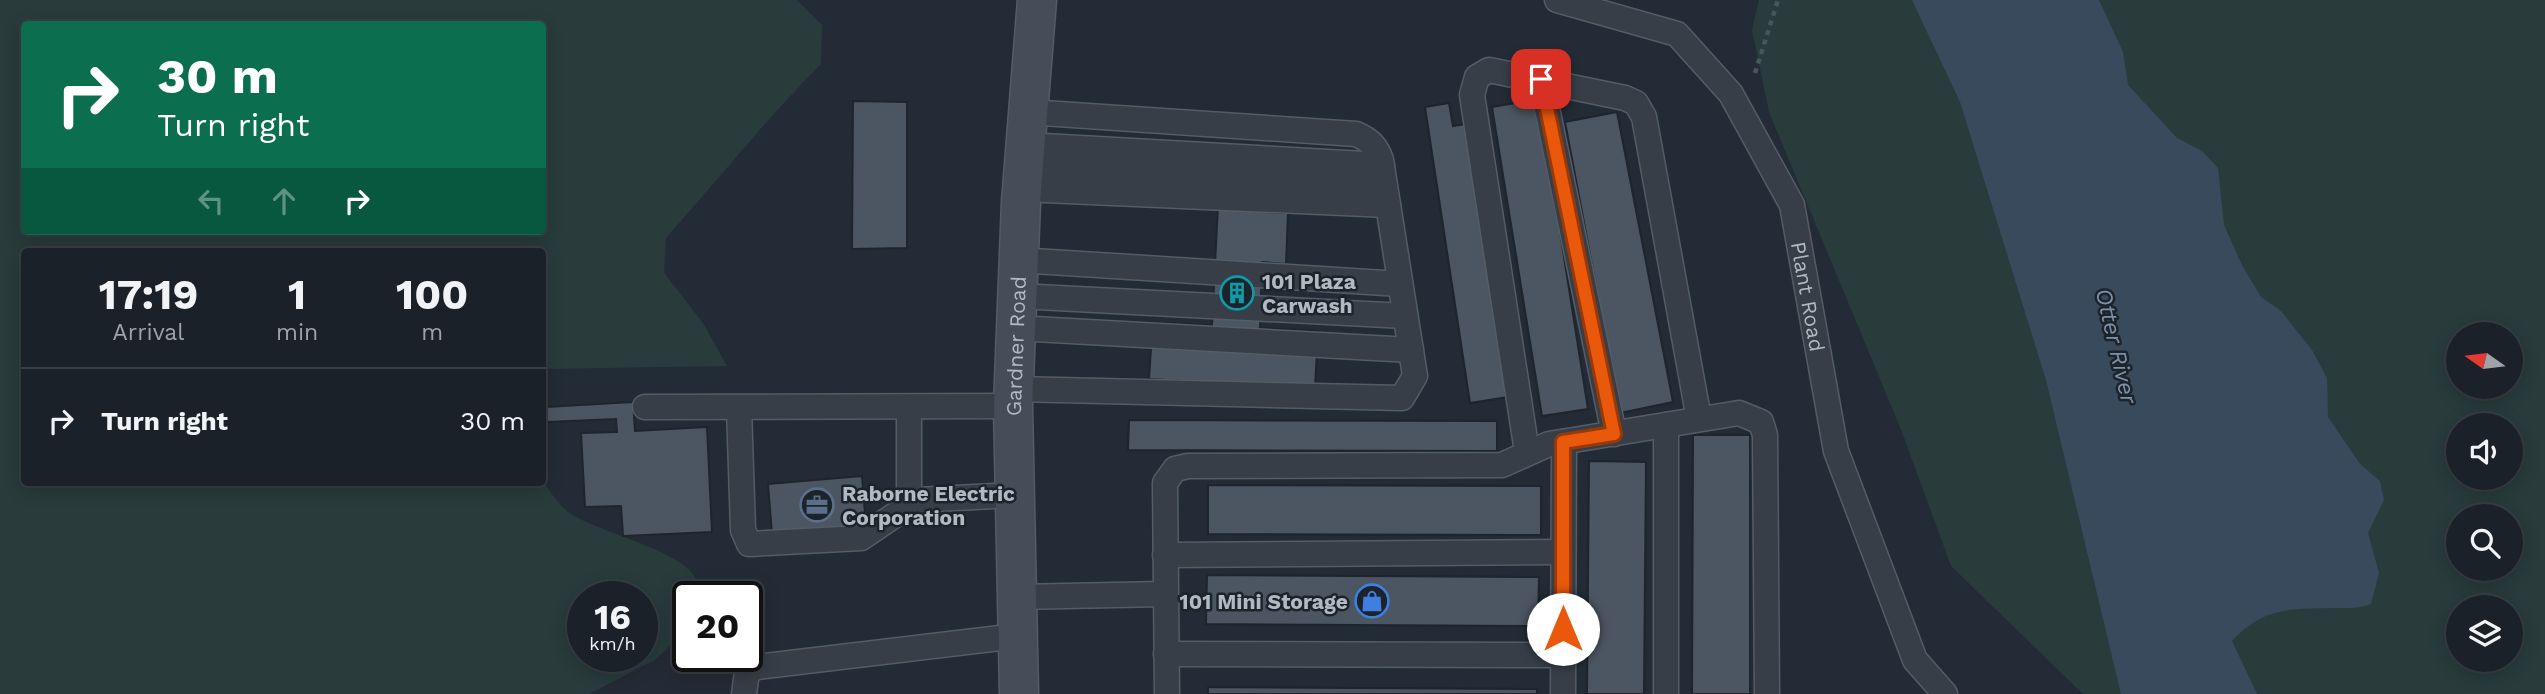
<!DOCTYPE html>
<style>
body{margin:0;font-family:"Work Sans",sans-serif;background:#232930;color:#f1f3f6;height:100vh;display:flex;flex-direction:column;font-size:26px;white-space:nowrap}
*{box-sizing:border-box;margin:0}
p{font-size:23px;color:#9fa3a8}
.icon{flex:none;width:38px;height:38px;fill:none;stroke:currentColor;stroke-width:2;stroke-linecap:round;stroke-linejoin:round}
.map{position:relative;flex:1;overflow:hidden}
.panel{position:absolute;left:21px;top:248px;width:525px;height:238px;display:flex;flex-direction:column;background:#1a2128;border-radius:7px;box-shadow:0 4px 18px #0003,0 0 0 2px #383e45}
.panel>*{flex:none}
.top-card{position:absolute;left:21px;top:21px;width:525px;height:214px;border-radius:7px;box-shadow:0 4px 18px #0003,0 0 0 2px #383e45;background:#0b6e4f;color:#fff;overflow:hidden}
.needle{width:46px;rotate:284deg}
.buttons{position:absolute;left:2446px;top:322px;display:grid;gap:14px}
.buttons a{display:grid;place-items:center;width:77px;height:77px;border-radius:50%;background:#1a2128;box-shadow:0 4px 18px #0003,0 0 0 2px #383e45;font-size:35px}
.speed{position:absolute;left:567px;top:581px;display:flex;gap:14px;font-size:35px;font-weight:700;text-align:center}
.speed>*{display:grid;place-content:center;width:91px;height:91px;border-radius:50%;background:#1a2128;box-shadow:0 4px 18px #0003,0 0 0 2px #383e45;line-height:1}
.speed small{font-size:18px;font-weight:400}
.speed .limit{border:4px solid #111;border-radius:10px;background:#fff;color:#111}
.pin{position:absolute;display:grid;place-items:center;width:60px;height:60px;color:#fff;margin:-30px;border-radius:14px;box-shadow:0 4px 10px #0006}
.me{position:absolute;width:77px;margin:-38px;rotate:0deg;stroke-linejoin:round;filter:drop-shadow(0 0 5px #0008)}
.turn{display:flex;align-items:center;gap:24px;height:147px;padding:0 21px;font-size:32px}
.turn .icon{width:91px;height:91px;stroke-width:2.5}
.turn b{display:block;font-size:49px;line-height:60px}
.lanes{display:flex;align-items:center;height:66px;padding:0 21px;background:#0003;justify-content:center;gap:35px;direction:ltr}
.lanes .off{opacity:.35}
.eta{display:flex;justify-content:space-evenly;align-items:center;height:119px;text-align:center}
.eta b{font-size:42px;font-weight:700;line-height:49px}
ul{padding:0;list-style:none}
li{display:flex;align-items:center;gap:21px;height:105px;padding:0 21px;border-top:2px solid #383e45}
li div{flex:1}
li b{display:block;font-size:26px}
li em{font-style:normal}
.map>svg:first-child{display:block}
.green{fill:#293b3b;fill-rule:evenodd}
.water{fill:#3a4a5d}
.building{fill:#4c5662;stroke:#1e252e;stroke-width:2}
.lines{fill:none;stroke-linecap:round;stroke-linejoin:round}
.lane-casing{stroke:#545c65;stroke-width:27}
.secondary-casing{stroke:#545c65;stroke-width:41}
.path{stroke:#475759;stroke-width:4.5;stroke-dasharray:5 5;stroke-linecap:butt}
.lane{stroke:#373e47;stroke-width:24}
.secondary{stroke:#454d59;stroke-width:38}
.route-casing{stroke:#983908;stroke-width:18}
.route{stroke:#ea580c;stroke-width:12}
.labels{text-anchor:middle;dominant-baseline:central;stroke-width:5;stroke-linejoin:round;paint-order:stroke}
.poi-label{font-size:21px;font-weight:bold;fill:#b1b9c3;stroke:#1c232b;text-anchor:start}
.street-label{font-size:21px;fill:#b1b9c3;stroke:#1c232b}
.water-label{font-size:23px;font-style:italic;fill:#7c90a8;stroke:#1c232b}
</style>
<div class="map">
<svg width="2545" height="694" viewBox="0 0 2545 694">
<rect width="100%" height="100%" fill="#232c36"/>
<g class="green">
<path d="M0 0H797L822 25 821 64C766 119 718 180 666 238L664 273 703 323 727 366 543 369 542 252H24V483L543 482C551 492 560 507 571 514 600 533 686 551 697 581 698 585 697 592 697 597H688V629L655 660 589 694H0ZM24 24H542V231H24ZM583 597H642V656H583Z"/>
<path d="M1759 0H2545V694H2083L1951 566 1902 432 1769 112 1752 30ZM2459 334H2511V387H2459ZM2459 425H2511V478H2459ZM2459 516H2511V569H2459ZM2459 607H2511V660H2459Z"/>
</g>
<path class="water" d="M1912 0H2099L2123 52 2128 85 2177 138 2202 151 2218 168 2224 225 2242 265 2261 297 2281 311 2312 350 2327 378 2328 417 2360 464 2380 481 2384 500 2368 533 2379 573 2371 604C2358 609 2348 608 2333 608 2289 609 2264 607 2232 641L2257 694H2121L2046 380 1960 102Z"/>
<g class="building">
<path d="M1539 99 1588 409 1542 416 1492 107Z"/>
<path d="M1539 99 1588 409 1542 416 1492 107Z"/>
<path d="M853 101 907 102V248L852 249Z"/>
<path d="M1449 103 1453 126 1466 124 1508 397 1470 403 1425 107Z"/>
<path d="M1449 103 1453 126 1466 124 1508 397 1470 403 1425 107Z"/>
<path d="M1617 112 1673 402 1620 413 1565 122Z"/>
<path d="M1617 112 1673 402 1620 413 1565 122Z"/>
<path d="M1221 145 1265 212 1288 213 1286 264 1262 262 1260 328 1318 331 1315 388 1149 379 1151 348 1133 347 1134 322 1212 325Z"/>
<path d="M633 402 635 431 707 427 712 532 623 536 621 506 585 507 581 433 617 432 616 419 547 422 546 407Z"/>
<path d="M1129 420 1497 421V451L1128 450Z"/>
<path d="M1129 420 1497 421V451L1128 450Z"/>
<path d="M1693 435H1750V694H1692Z"/>
<path d="M1693 435H1750V694H1692Z"/>
<path d="M1589 461 1646 462 1644 694H1587Z"/>
<path d="M1589 461 1646 462 1644 694H1587Z"/>
<path d="M862 476 866 526 772 534 768 484Z"/>
<path d="M1208 485 1541 486V535L1208 534Z"/>
<path d="M1208 485 1541 486V535L1208 534Z"/>
<path d="M1207 575 1539 577 1538 626 1206 624Z"/>
<path d="M1207 575 1539 577 1538 626 1206 624Z"/>
<path d="M1208 687 1537 689V694H1208Z"/>
<path d="M1208 687 1537 689V694H1208Z"/>
</g>
<g class="lines">
<defs>
<g id="lane">
<path id="s1" d="M1557 0 1677 34 1731 94 1792 205 1836 451 1915 660 1945 694"/>
<path d="M1541 79 1614 434"/>
<path d="M1026 145 1382 165"/>
<path d="M1024 166 1385 187"/>
<path d="M1022 189 1388 205"/>
<path d="M1018 260 1400 284"/>
<path d="M1018 296 1405 316"/>
<path d="M1016 328 1411 350"/>
<path d="M1014 389 1402 398 1415 376 1381 160C1376 146 1370 140 1356 134L1028 112"/>
<path d="M645 407 1013 406"/>
<path d="M909 407V504"/>
<path d="M739 408 743 530 749 544 861 538 917 500 1013 495"/>
<path d="M1666 425V694"/>
<path d="M1527 452 1472 95 1477 77 1489 70 1625 98 1636 103 1644 117 1699 419"/>
<path d="M1165 555 1563 552"/>
<path d="M1015 597 1164 594"/>
<path d="M1166 654 1563 655"/>
<path d="M744 694 747 672 757 667 1017 636"/>
<path d="M1167 694 1165 483 1175 469 1188 466 1502 465 1549 444 1739 413 1761 422 1765 435 1767 694"/>
<path d="M1563 694 1564 442"/>
</g>
<g id="secondary">
<path id="s2" d="M1019 694 1013 406 1021 202 1037 0"/>
</g>
</defs>
<use href="#lane" class="lane-casing"/>
<use href="#secondary" class="secondary-casing"/>
<path class="path" d="M1755 73 1778 0"/>
<use href="#lane" class="lane"/>
<use href="#secondary" class="secondary"/>
</g>
<g class="lines">
<defs>
<path id="route" d="M1541 79 1614 434 1563 442V629"/>
</defs>
<use href="#route" class="route-casing"/>
<use href="#route" class="route"/>
</g>
<defs>
<symbol id="building-ring" viewBox="-11 -11 22 22"><circle r="9.5" fill="#1c232b" stroke="#0f9aa8" stroke-width="1.5"/><path d="M-4-6H4V6H1V3H-1V6H-4ZM-2.5-4.3h1.7v1.8h-1.7ZM.8-4.3h1.7v1.8H.8ZM-2.5-1h1.7V.8h-1.7ZM.8-1h1.7V.8H.8Z" fill="#0f9aa8"/></symbol>
<symbol id="office-ring" viewBox="-11 -11 22 22"><circle r="9.5" fill="#1c232b" stroke="#5c6f8a" stroke-width="1.5"/><path d="M-6-3h4V-5.5h4V-3h4V5H-6ZM-1-4.5V-3h2v-1.5ZM-6 0V1H6V0Z" fill="#5c6f8a"/></symbol>
<symbol id="shop-ring" viewBox="-11 -11 22 22"><circle r="9.5" fill="#1c232b" stroke="#3f7fe0" stroke-width="1.5"/><path d="M-5-2.5h2.3a2.7 3.5 0 0 1 5.4 0H5L5.5 6h-11ZM-1.5-2.5h3a1.5 2.3 0 0 0-3 0Z" fill="#3f7fe0"/></symbol>
</defs>
<g fill-rule="evenodd">
<use href="#building-ring" x="1218" y="274" width="38" height="38"/>
<use href="#office-ring" x="798" y="486" width="38" height="38"/>
<use href="#shop-ring" x="1353" y="582" width="38" height="38"/>
</g>
<g class="labels">
<g class="poi-label">
<text x="1262" y="281">101 Plaza<tspan x="1262" dy="24">Carwash</tspan></text>
<text x="842" y="493">Raborne Electric<tspan x="842" dy="24">Corporation</tspan></text>
<text x="1348" y="601" text-anchor="end">101 Mini Storage</text>
</g>
<g class="street-label">
<text stroke="none"><textPath href="#s1" startOffset="425">Plant Road</textPath></text>
<text stroke="none"><textPath href="#s2" startOffset="348">Gardner Road</textPath></text>
</g>
<g class="water-label">
<text transform="translate(2116 346) rotate(77)">Otter River</text>
</g>
</g>
</svg>
<div class="buttons">
<a><svg class="needle" viewBox="-14 -14 28 28"><path d="M0-13l5 13h-10z" fill="#e53935"/><path d="M0 13l5-13h-10z" fill="#9fa3a8"/></svg></a>
<a><svg class="icon" aria-label="sound" viewBox="0 0 24 24"><path d="M4 9h4l5-4v14l-5-4H4zM17 9q2 3 0 6"/></svg></a>
<a><svg class="icon" aria-label="search" viewBox="0 0 24 24"><circle cx="10" cy="10" r="6"/><path d="M15 15l6 6"/></svg></a>
<a><svg class="icon" aria-label="layers" viewBox="0 0 24 24"><path d="M12 4l9 5-9 5-9-5zM3 14l9 5 9-5"/></svg></a>
</div>
<div class="speed"><div>16<small>km/h</small></div><div class="limit">20</div></div>
<div class="pin" style="left:1541px;top:79px;background:#d93025"><svg class="icon" aria-label="arrive" viewBox="0 0 24 24"><path d="M6 21V4h12l-3 4 3 4H6"/></svg></div>
<svg class="me" style="left:1563px;top:629px" viewBox="-20 -20 40 40"><circle r="19" fill="#fff"/><path d="M0-13L10 11 0 6-10 11z" fill="#ea580c"/></svg>
<div class="top-card">
<div class="turn"><svg class="icon" aria-label="right" viewBox="0 0 24 24"><path d="M7 20v-9h11M14 6l5 5-5 5"/></svg><div><b>30 m</b>Turn right</div></div>
<div class="lanes"><svg class="icon off" aria-label="left" viewBox="0 0 24 24"><path d="M17 20v-9H6M10 6l-5 5 5 5"/></svg><svg class="icon off" aria-label="ahead" viewBox="0 0 24 24"><path d="M12 20V5M6 11l6-6 6 6"/></svg><svg class="icon" aria-label="right" viewBox="0 0 24 24"><path d="M7 20v-9h11M14 6l5 5-5 5"/></svg></div>
</div>
<section class="panel">
<div class="eta">
<div><b>17:19</b><p>Arrival</p></div>
<div><b>1</b><p>min</p></div>
<div><b>100</b><p>m</p></div>
</div>
<ul>
<li><svg class="icon" aria-label="right" viewBox="0 0 24 24"><path d="M7 20v-9h11M14 6l5 5-5 5"/></svg><div><b>Turn right</b></div><em>30 m</em></li>
</ul>
</section>
</div>
